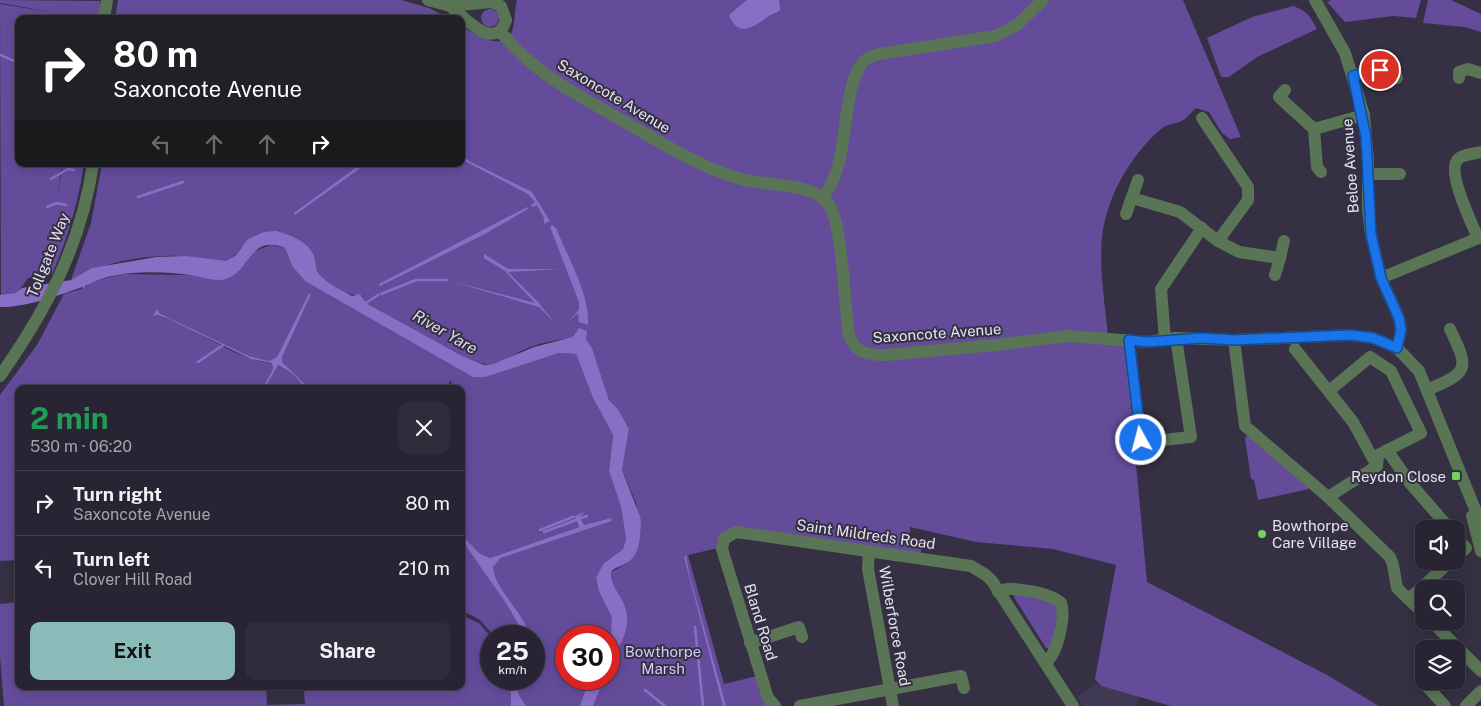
<!DOCTYPE html>
<meta charset="utf-8">
<style>
body{margin:0;font-family:"Public Sans",sans-serif;background:#302c3b;color:#f1f3f6;height:100vh;display:flex;flex-direction:column;font-size:19px;white-space:nowrap}
*{box-sizing:border-box;margin:0}
p{font-size:16px;color:#a5a4ac}
.icon{flex:none;width:28px;height:28px;fill:none;stroke:currentColor;stroke-width:2;stroke-linecap:round;stroke-linejoin:round}
.map{position:relative;flex:1;overflow:hidden}
.side{position:absolute;left:15px;top:385px;width:450px;height:305px;display:flex;flex-direction:column;background:#282433;border-radius:10px;box-shadow:0 2px 12px #0003,0 0 0 1px #44414e}
.side>*{flex:none}
.banner{position:absolute;left:15px;top:15px;width:450px;height:152px;border-radius:10px;box-shadow:0 2px 12px #0003,0 0 0 1px #44414e;background:#202124;color:#fff;overflow:hidden}
.tools{position:absolute;left:1415px;top:520px;display:grid;gap:10px}
.tools a{display:grid;place-items:center;width:50px;height:50px;border-radius:10px;background:#282433;box-shadow:0 2px 12px #0003,0 0 0 1px #44414e;font-size:25px}
.speed{position:absolute;left:480px;top:625px;display:flex;gap:10px;font-size:25px;font-weight:700;text-align:center}
.speed>*{display:grid;place-content:center;width:65px;height:65px;border-radius:50%;background:#282433;box-shadow:0 2px 12px #0003,0 0 0 1px #44414e;line-height:1}
.speed small{font-size:12px;font-weight:400}
.speed .limit{border:8px solid #d22;background:#fff;color:#111}
.pin{position:absolute;display:grid;place-items:center;width:42px;height:42px;color:#fff;margin:-21px;border:2px solid #fff;border-radius:50%;box-shadow:0 1px 5px #0007}
.me{position:absolute;width:55px;margin:-28px;rotate:353deg;stroke-linejoin:round;filter:drop-shadow(0 0 4px #0008)}
.turn{display:flex;align-items:center;gap:18px;height:105px;padding:0 15px;font-size:22px}
.turn .icon{width:65px;height:65px;stroke-width:2.5}
.turn b{display:block;font-size:35px;line-height:42px}
.lanes{display:flex;align-items:center;height:48px;padding:0 15px;background:#0003;justify-content:center;gap:25px;direction:ltr}
.lanes .off{opacity:.35}
.round{display:grid;place-items:center;flex:none;width:52px;height:52px;border-radius:10px;background:#302c3b}
.overview{display:flex;align-items:center;justify-content:space-between;height:85px;padding:0 15px}
h1{font-size:30px;font-weight:700;line-height:38px;color:#1e9e55}
.button{display:flex;gap:10px;margin-top:auto;padding:10px 15px}
.button a{flex:1;height:58px;border-radius:10px;background:#8bbbb9;color:#111;font-size:20px;font-weight:700;line-height:58px;text-align:center}
.button a+a{background:#302c3b;color:#f1f3f6}
ul{padding:0;list-style:none}
li{display:flex;align-items:center;gap:15px;height:65px;padding:0 15px;border-top:1px solid #44414e}
li div{flex:1}
li b{display:block;font-size:19px}
li em{font-style:normal}
.map>svg:first-child{display:block}
.built{fill:#3f3953}
.green{fill:#644c9b}
.water{fill:#886fc5}
.lines{fill:none;stroke-linecap:round;stroke-linejoin:round}
.stream{stroke:#886fc5;stroke-width:2.5}
.minor{stroke:#5a7555;stroke-width:12}
.route-casing{stroke:#114b97;stroke-width:12}
.route{stroke:#1a73e8;stroke-width:9}
.poi-dot{fill:#71d35e;stroke:#353044;stroke-width:2}
.labels{text-anchor:middle;dominant-baseline:central;stroke-width:4;stroke-linejoin:round;paint-order:stroke}
.street-label{font-size:15px;fill:#e5e2ef;stroke:#353044}
.poi-label{font-size:15px;fill:#e5e2ef;stroke:#353044;text-anchor:end}
.park-label{font-size:15px;fill:#d5cbf9;stroke:#353044}
.water-label{font-size:16px;font-style:italic;fill:#ddd8ef;stroke:#353044}
</style>
<div class="map">
<svg width="1481" height="706" viewBox="0 0 1481 706">
<rect width="100%" height="100%" fill="#353044"/>
<path class="built" d="M1098 683 1101 686 1139 697 1137 706H1083L1077 697Z"/>
<g class="green">
<path d="M0 0 100 1V19H19V164H62L57 200 63 164H84C78 203 68 238 52 274L28 278 17 293 1 295 0 4 56 13 0 3Z"/>
<path d="M118 0H401L429 8 450 19H115Z"/>
<path d="M517 0H1183L1241 137 1230 139 1222 133 1209 112 1196 108C1192 112 1187 118 1182 121 1175 124 1167 124 1161 129 1131 154 1106 198 1102 237 1099 270 1105 304 1108 336L1124 335 1147 582 1327 675 1379 706H1171L1101 686 1095 679 1116 565 1053 549 976 542 910 527V547L921 549V554L739 528 718 548 688 555 724 684 757 676 769 706H593L604 679H609V665L621 643 619 596 612 587 611 572 626 564 639 521 636 503 622 470 629 429 618 409 609 400 592 348 586 339C567 337 541 342 523 350 513 355 503 362 492 364 471 368 390 315 366 303L361 295C348 297 324 285 318 272 313 261 312 253 305 244L242 246C237 252 233 260 225 261 212 264 197 257 183 256 145 254 104 262 71 280L91 223 102 164H461V26C477 35 509 57 514 23 515 15 515 8 517 0Z"/>
<path d="M1331 0H1421L1416 18 1393 16 1345 22 1327 2Z"/>
<path d="M1428 0H1451L1481 14V32L1465 27 1423 23Z"/>
<path d="M1293 6C1306 10 1311 17 1317 29L1257 57 1229 77H1221L1207 38 1252 17Z"/>
<circle cx="490" cy="18" r="9"/>
<path d="M271 245 285 248 292 266 305 281 486 377 559 353 576 354 593 398 613 435 609 471 621 507 626 539 623 549 604 563 599 591 612 618V628L609 639V636H566V679H589L580 706H526L519 695 516 679H534V636H530C525 612 495 591 493 567L501 558 612 521 611 518 584 525 580 516 576 518 579 527 490 558 479 553 461 534V389H449L452 381H450L447 389H310L282 362V357L309 293 277 357 269 361 249 356 157 312 155 315C196 325 231 359 272 363L273 369 262 389H19V560L0 561V395L37 345 64 294 84 288 91 282 123 274 191 275 245 264 252 252Z"/>
<path d="M277 365 293 374 306 389H264Z"/>
<path d="M1247 435 1308 487 1309 489 1258 500 1254 480 1251 479 1245 439Z"/>
<path d="M461 539 507 605 525 636 493 635 480 620 461 610Z"/>
<path d="M1015 593 1054 603 1058 609 1052 645 1050 648H1046L1014 597Z"/>
<path d="M19 602V686H266L267 705 305 704 304 691 318 690V686H461V615L479 623 491 637V679H510L511 706H4L0 656V604Z"/>
</g>
<g class="water">
<path d="M747 0H779L780 10C775 14 770 14 766 18 753 28 737 37 729 15Z"/>
<path d="M461 149 463 156 469 161 532 192 550 221 544 224V218L537 205 532 207 531 205 535 202 528 194 461 159Z"/>
<path d="M361 164H366L295 215 294 213Z"/>
<path d="M527 207 528 209 483 235 380 286 379 284Z"/>
<path d="M552 225 556 228C567 256 590 294 588 325L579 322 578 313 566 324 579 310V302L550 227Z"/>
<path d="M276 231C290 235 308 241 314 256 316 262 315 269 319 274 327 284 341 290 352 296L360 294 366 303 460 355 484 365 493 364 534 347 573 337 579 328 587 331 586 339 592 348 609 400 618 409 629 429 622 470 641 519 639 520H641C640 536 641 556 625 564 620 567 615 567 611 572 611 585 616 589 622 600 635 624 621 644 609 665L612 618 599 591 596 578 604 563 623 549 626 539 621 507 609 471 613 435 593 398 576 354 559 353 486 377H473L305 281 292 266 285 248C249 234 251 271 226 279 215 282 202 277 191 275 158 271 115 269 85 286L84 289 82 287C61 295 23 308 0 307V295L16 293 22 288 71 280 92 268 156 257 186 256 226 261 235 256 248 239 264 232Z"/>
<path d="M484 254 508 269H560L508 272 538 302 554 322 539 307 447 280 535 303 505 271 484 258Z"/>
<path d="M309 293 311 294 282 357V362L310 389H306L293 374 278 365 264 389H262L273 369 272 363 251 359 169 319 157 315 153 316 157 309 159 313 249 356 269 361 277 357Z"/>
<path d="M585 512 580 517 584 525 611 518 612 521 501 558 493 567C495 590 525 613 530 636H525L507 605 461 539V534L479 553 490 558 579 527 576 518 573 517Z"/>
<path d="M686 556 690 577 726 706H723L684 557Z"/>
<path d="M510 679H516L519 695 526 706H511Z"/>
<path d="M589 679H604L593 706H580Z"/>
</g>
<g class="lines">
<g class="stream">
<path d="M0 55 19 63"/>
<path d="M51 179 68 169 74 170"/>
<path d="M138 197 183 182"/>
<path d="M47 207 57 203 66 205"/>
<path d="M381 294 416 280H447"/>
<path d="M366 303 378 295"/>
<path d="M198 362 223 345"/>
<path d="M540 530 573 517"/>
<path d="M544 532 587 516"/>
<path d="M695 627 703 706"/>
<path d="M645 690 665 706"/>
</g>
<g class="minor">
<path d="M428 0 450 6 491 2 501 6 506 20C495 53 465 18 450 6"/>
<path d="M1315 0 1345 53 1364 115 1368 160V209L1371 234 1381 278 1399 318 1401 330 1397 348"/>
<path d="M104 19 107 0"/>
<path d="M500 31C534 74 578 95 625 122 662 143 699 167 741 179 766 186 814 182 829 205 843 225 844 306 849 335 856 354 867 355 886 355L996 345 1067 336 1148 342 1176 338 1234 340 1350 335 1373 338 1397 348 1419 371 1481 524"/>
<path d="M1353 75 1394 67 1397 78"/>
<path d="M1459 78V72L1468 69 1481 73"/>
<path d="M1285 90 1279 97 1314 129"/>
<path d="M1202 118 1248 187V200L1218 241"/>
<path d="M1321 172 1317 167 1314 129 1364 115"/>
<path d="M1368 174H1400"/>
<path d="M823 197C851 162 839 104 860 66 864 59 871 56 879 54L996 36 1017 25 1043 0"/>
<path d="M1132 198 1180 212 1218 241 1239 252 1280 258 1275 275"/>
<path d="M1126 214 1138 180"/>
<path d="M1478 238C1472 224 1446 171 1458 159 1463 154 1474 154 1481 152"/>
<path d="M1280 258 1284 241"/>
<path d="M1381 278 1481 237"/>
<path d="M1129 340 1140 436 1144 442 1191 437 1176 338"/>
<path d="M1165 340 1161 289 1202 228"/>
<path d="M1234 340 1245 426 1328 497 1390 557 1393 565 1397 588 1424 614"/>
<path d="M1295 349 1353 422 1377 466"/>
<path d="M0 376C47 309 81 245 93 164"/>
<path d="M1427 390C1470 372 1469 369 1450 329"/>
<path d="M1387 450 1410 483 1450 529"/>
<path d="M1328 497 1377 466 1378 455 1421 433 1391 371 1370 357 1329 391"/>
<path d="M1472 516 1481 551"/>
<path d="M1456 536 1466 548 1456 557"/>
<path d="M869 551 868 569 893 706"/>
<path d="M998 592C1008 584 1053 594 1061 603 1066 616 1057 656 1045 663"/>
<path d="M1409 599 1451 561"/>
<path d="M1431 621 1481 671"/>
<path d="M750 643 799 627 802 637"/>
<path d="M1422 681 1445 706"/>
<path d="M775 706 768 698 722 549 724 539 736 532 971 566 986 575 992 581 1073 706"/>
<path d="M800 706 961 676 964 688"/>
<path d="M1466 706 1481 691"/>
</g>
</g>
<g class="lines">
<defs>
<path id="route" d="M1141 440 1129 340 1148 342 1202 338 1234 340 1350 335 1373 338 1397 348 1401 330 1399 318 1381 278 1371 234 1366 137 1353 76 1380 70"/>
</defs>
<use href="#route" class="route-casing"/>
<use href="#route" class="route"/>
</g>
<g class="poi-dot">
<rect x="1451" y="471" width="10" height="10" rx="2.5"/>
<circle cx="1262" cy="534" r="5"/>
</g>
<g class="labels">
<g class="street-label">
<text transform="translate(614 96) rotate(31)">Saxoncote Avenue</text>
<text transform="translate(1350 166) rotate(-94)">Beloe Avenue</text>
<text transform="translate(48 255) rotate(-68)">Tollgate Way</text>
<text transform="translate(937 333) rotate(-4)">Saxoncote Avenue</text>
<text transform="translate(866 534) rotate(8)">Saint Mildreds Road</text>
<text transform="translate(761 622) rotate(73)">Bland Road</text>
<text transform="translate(895 626) rotate(80)">Wilberforce Road</text>
</g>
<g class="poi-label">
<text x="1446" y="476">Reydon Close</text>
<text x="1272" y="525" text-anchor="start">Bowthorpe<tspan x="1272" dy="17">Care Village</tspan></text>
</g>
<g class="park-label">
<text x="663" y="651">Bowthorpe<tspan x="663" dy="17">Marsh</tspan></text>
</g>
<g class="water-label">
<text transform="translate(445 332) rotate(30)">River Yare</text>
</g>
</g>
</svg>
<div class="tools">
<a><svg class="icon" aria-label="sound" viewBox="0 0 24 24"><path d="M4 9h4l5-4v14l-5-4H4zM17 9q2 3 0 6"/></svg></a>
<a><svg class="icon" aria-label="search" viewBox="0 0 24 24"><circle cx="10" cy="10" r="6"/><path d="M15 15l6 6"/></svg></a>
<a><svg class="icon" aria-label="layers" viewBox="0 0 24 24"><path d="M12 4l9 5-9 5-9-5zM3 14l9 5 9-5"/></svg></a>
</div>
<div class="speed"><div>25<small>km/h</small></div><div class="limit">30</div></div>
<div class="pin" style="left:1380px;top:70px;background:#d93025"><svg class="icon" aria-label="arrive" viewBox="0 0 24 24"><path d="M6 21V4h12l-3 4 3 4H6"/></svg></div>
<svg class="me" style="left:1141px;top:440px" viewBox="-20 -20 40 40"><circle r="17" fill="#1a73e8" stroke="#fff" stroke-width="3"/><path d="M0-11L8 9 0 5-8 9z" fill="#fff"/></svg>
<div class="banner">
<div class="turn"><svg class="icon" aria-label="right" viewBox="0 0 24 24"><path d="M7 20v-9h11M14 6l5 5-5 5"/></svg><div><b>80 m</b>Saxoncote Avenue</div></div>
<div class="lanes"><svg class="icon off" aria-label="left" viewBox="0 0 24 24"><path d="M17 20v-9H6M10 6l-5 5 5 5"/></svg><svg class="icon off" aria-label="ahead" viewBox="0 0 24 24"><path d="M12 20V5M6 11l6-6 6 6"/></svg><svg class="icon off" aria-label="ahead" viewBox="0 0 24 24"><path d="M12 20V5M6 11l6-6 6 6"/></svg><svg class="icon" aria-label="right" viewBox="0 0 24 24"><path d="M7 20v-9h11M14 6l5 5-5 5"/></svg></div>
</div>
<section class="side">
<div class="overview"><div><h1>2 min</h1><p>530 m · 06:20</p></div><a class="round"><svg class="icon" aria-label="close" viewBox="0 0 24 24"><path d="M6 6l12 12M18 6L6 18"/></svg></a></div>
<ul>
<li><svg class="icon" aria-label="right" viewBox="0 0 24 24"><path d="M7 20v-9h11M14 6l5 5-5 5"/></svg><div><b>Turn right</b><p>Saxoncote Avenue</p></div><em>80 m</em></li>
<li><svg class="icon" aria-label="left" viewBox="0 0 24 24"><path d="M17 20v-9H6M10 6l-5 5 5 5"/></svg><div><b>Turn left</b><p>Clover Hill Road</p></div><em>210 m</em></li>
</ul>
<div class="button"><a>Exit</a><a>Share</a></div>
</section>
</div>
